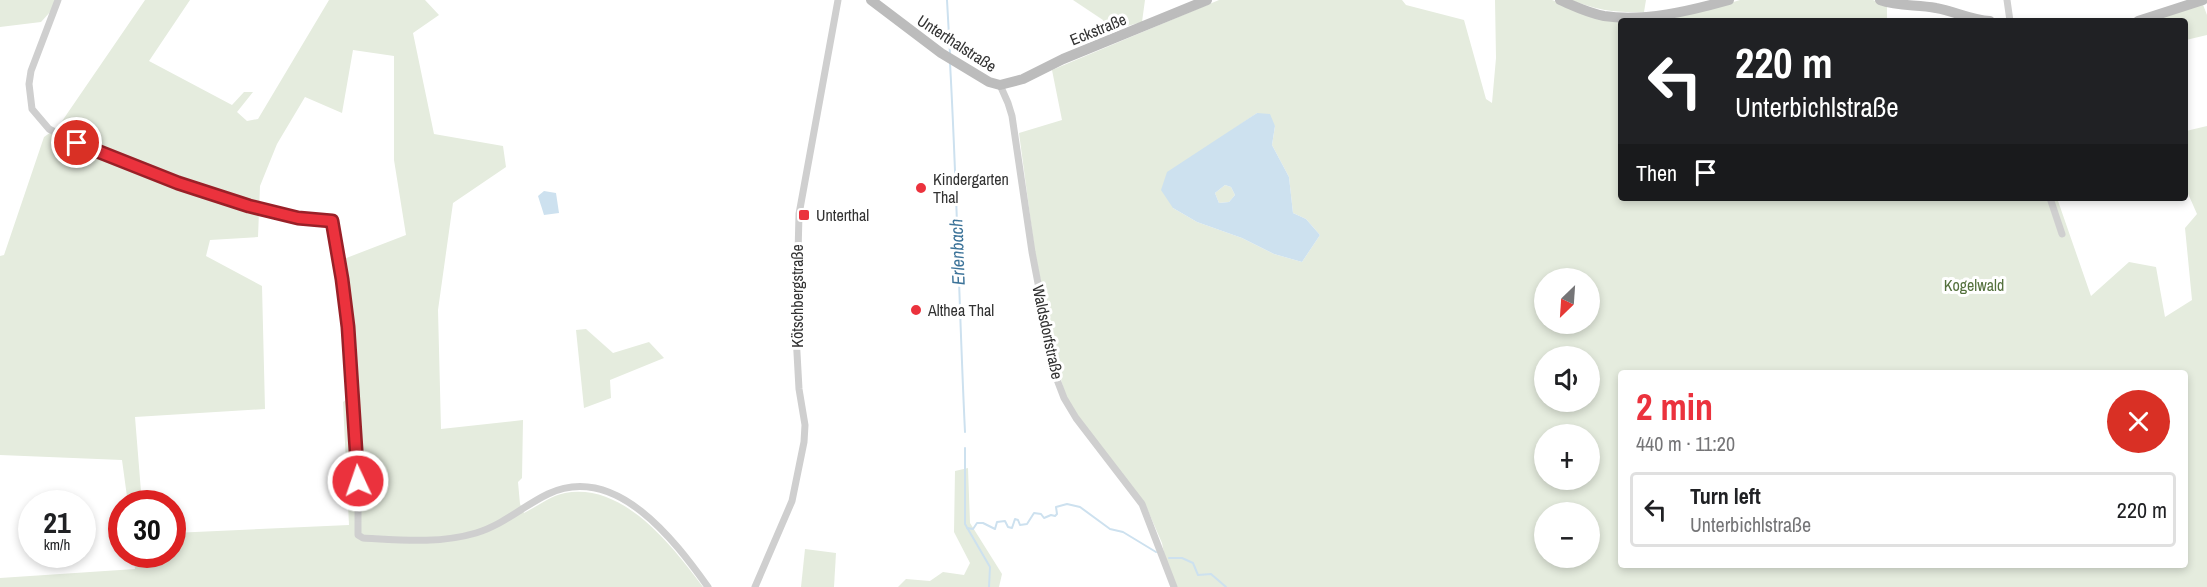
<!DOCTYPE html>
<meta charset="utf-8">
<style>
body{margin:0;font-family:"Archivo Narrow",sans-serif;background:#f2f2f2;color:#202124;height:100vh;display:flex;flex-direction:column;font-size:22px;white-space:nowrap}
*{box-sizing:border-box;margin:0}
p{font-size:20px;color:#757577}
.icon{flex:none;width:33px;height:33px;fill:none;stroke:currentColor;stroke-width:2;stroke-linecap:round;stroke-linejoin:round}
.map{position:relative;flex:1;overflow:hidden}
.drawer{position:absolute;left:1618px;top:370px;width:570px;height:198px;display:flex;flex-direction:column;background:#fff;border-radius:6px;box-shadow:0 3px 9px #0003}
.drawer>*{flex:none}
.hud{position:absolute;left:1618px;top:18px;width:570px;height:183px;border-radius:6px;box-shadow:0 3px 9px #0003;background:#202124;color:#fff;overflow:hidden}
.needle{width:39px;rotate:205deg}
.tools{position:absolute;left:1534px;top:268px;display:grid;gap:12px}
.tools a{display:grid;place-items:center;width:66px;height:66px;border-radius:50%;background:#fff;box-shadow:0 3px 9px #0003;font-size:30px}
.speed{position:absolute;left:18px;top:490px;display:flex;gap:12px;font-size:30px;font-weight:700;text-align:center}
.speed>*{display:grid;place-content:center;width:78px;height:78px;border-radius:50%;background:#fff;box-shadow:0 3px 9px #0003;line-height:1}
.speed small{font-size:15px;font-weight:400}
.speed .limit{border:9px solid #d22;background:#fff;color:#111}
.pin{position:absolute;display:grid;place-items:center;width:51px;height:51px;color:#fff;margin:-26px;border:3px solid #fff;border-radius:50%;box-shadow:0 2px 6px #0007}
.me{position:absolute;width:66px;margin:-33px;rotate:357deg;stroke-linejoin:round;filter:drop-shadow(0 0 4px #0008)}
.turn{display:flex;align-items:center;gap:21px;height:126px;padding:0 18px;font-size:27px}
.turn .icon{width:78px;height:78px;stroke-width:2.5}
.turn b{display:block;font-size:42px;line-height:51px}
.then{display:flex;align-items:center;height:57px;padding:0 18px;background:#0003;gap:12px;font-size:22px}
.round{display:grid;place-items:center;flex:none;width:63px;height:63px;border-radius:32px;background:#f2f2f2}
.head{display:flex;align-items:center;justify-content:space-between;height:102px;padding:0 18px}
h1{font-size:36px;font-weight:800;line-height:45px;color:#eb323d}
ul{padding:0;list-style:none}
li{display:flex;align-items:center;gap:18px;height:75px;margin:0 12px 9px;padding:0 6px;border:3px solid #e0e0e0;border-radius:6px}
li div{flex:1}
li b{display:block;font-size:22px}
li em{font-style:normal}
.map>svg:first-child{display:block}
.green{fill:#e5ecde;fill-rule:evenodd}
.water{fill:#cde1ef;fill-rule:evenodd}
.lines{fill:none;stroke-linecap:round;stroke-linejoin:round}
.stream{stroke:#cde1ef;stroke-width:2}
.street{stroke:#cfcfcf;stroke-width:7}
.secondary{stroke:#bcbcbc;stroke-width:10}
.route-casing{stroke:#992028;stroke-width:15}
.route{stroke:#eb323d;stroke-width:10}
.poi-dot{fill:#eb323d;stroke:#fff;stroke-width:2}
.labels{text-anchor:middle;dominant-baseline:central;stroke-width:6;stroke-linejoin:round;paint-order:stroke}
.street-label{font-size:16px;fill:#323232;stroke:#fff}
.poi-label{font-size:16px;fill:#323232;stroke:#fff;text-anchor:start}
.park-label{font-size:16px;fill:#54713d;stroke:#fff}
.water-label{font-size:18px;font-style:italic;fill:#3c7399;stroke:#fff}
</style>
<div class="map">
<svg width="2207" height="587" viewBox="0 0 2207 587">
<rect width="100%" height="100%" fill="#fff"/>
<g class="green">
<path d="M0 0H61L41 22 0 27Z"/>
<path d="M145 0H190L149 61 232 105 244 92H253L237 112 247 121 258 119 329 0H425L439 15 413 33 434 134 503 146 506 167 453 203 438 310 441 429 523 420 522 478 518 482 520 504 524 513C538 506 550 496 565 493 624 482 673 547 703 587H0V578L135 569 133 555H172L173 533 349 525 343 402 347 399 343 329 336 262 406 235 394 160V56L353 50 342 113 305 97 277 144 260 186 258 237 210 240 206 256 262 286 265 409 135 417 142 504H128L122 460 0 455V256L4 255 44 137 58 127Z"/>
<path d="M1073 0H1145L1142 22 1106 32 1103 20Z"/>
<path d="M1219 0H1402L1406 5 1464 20 1486 99 1492 103 1496 58 1495 0H1552L1600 17 1717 7 1740 0H1873L1887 6V21H1622V198H2057L2091 296 2129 262 2156 267 2165 317 2192 300 2185 228 2197 214 2186 189V131L2207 126V587H1176L1166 563 1162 543 1145 504 1078 416 1066 397 1060 376 1035 253 1019 133 1062 120 1052 70ZM1257 113 1275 126 1272 145 1289 177 1293 213 1306 219 1320 235 1302 262 1274 254 1242 238 1197 222 1173 208 1222 137ZM1545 279H1590V324H1545ZM1545 357H1590V402H1545ZM1622 374H2186V566H1622ZM1545 435H1590V480H1545ZM1545 513H1590V558H1545Z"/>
<path d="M1571 0H1646L1644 12C1617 13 1596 10 1571 0Z"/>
<path d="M2202 2 2207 15V35L2186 40V21H2147Z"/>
<path d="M1225 185 1231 187 1235 195 1229 202 1219 203 1215 193Z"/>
<path d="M586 329 613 353 649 342 664 358 610 380 611 398 584 408 576 330Z"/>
<path d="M968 468 970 523 1002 574 999 587H898L906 579 930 581 943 572 964 575 970 563 954 532 955 471Z"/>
<path d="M805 549 836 553 834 587H801Z"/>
</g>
<g class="water">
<path d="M1257 113 1270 114 1275 126 1272 145 1289 177 1293 213 1306 219 1320 235 1302 262 1274 254 1242 238 1197 222 1173 208 1161 190 1167 172ZM1225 185 1231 187 1235 195 1229 202 1219 203 1215 193Z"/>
<path d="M544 191 556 193 559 213 544 215 538 196Z"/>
</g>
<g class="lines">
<g class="stream">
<path d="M947 0 950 54"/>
<path d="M950 63C957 186 959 309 965 432"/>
<path d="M965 448V524L990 567 989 587"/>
<path d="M967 528 973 529 977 523H983L995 529 997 522 1005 521 1008 527 1012 528 1015 519 1018 520 1020 525 1027 524 1034 513 1041 514 1044 518 1051 515 1055 516 1057 514 1056 507 1067 504 1080 507 1110 529 1123 532 1156 552"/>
<path d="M1169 558H1182L1193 563 1198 575 1211 574 1226 587"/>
</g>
<g class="street">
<path d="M58 0 31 71 29 84 32 109 49 129 77 143 178 183 249 206 298 218 332 221 342 279 348 327 358 481V535L363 538C400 540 439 544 476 533 503 525 523 506 548 494 616 462 675 541 708 587"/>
<path d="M2007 0 2010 21"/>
<path d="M1000 85 1008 103 1012 116 1032 252 1056 377 1064 398 1076 418 1142 504 1174 587"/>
<path d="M2050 198 2062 234"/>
<path d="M755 587 792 501 804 442 805 425 799 389 796 335 799 214 838 0"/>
</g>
<g class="secondary">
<path d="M871 0 941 53 989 82 1000 85 1023 79 1063 59 1207 0"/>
<path d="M1560 0C1574 6 1588 13 1604 16 1644 22 1690 11 1729 0"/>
<path d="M1880 0C1899 7 1917 4 1936 8 1954 11 1971 20 1990 21"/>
<path d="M2138 21 2203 0"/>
</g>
</g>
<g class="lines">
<defs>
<path id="route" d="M77 143 178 183 249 206 298 218 332 221 342 279 348 327 358 481"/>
</defs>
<use href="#route" class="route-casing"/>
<use href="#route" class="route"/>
</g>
<g class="poi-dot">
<circle cx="921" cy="188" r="6"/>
<rect x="798" y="209" width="12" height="12" rx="3"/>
<circle cx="916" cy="310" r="6"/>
</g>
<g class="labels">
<g class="street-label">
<text transform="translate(1098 29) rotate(-22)">Eckstraße</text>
<text transform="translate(957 43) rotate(33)">Unterthalstraße</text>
<text transform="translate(797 296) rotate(-90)">Kötschbergstraße</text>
<text transform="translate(1048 332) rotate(78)">Waldsdorfstraße</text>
</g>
<g class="poi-label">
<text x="933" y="179">Kindergarten<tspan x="933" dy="18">Thal</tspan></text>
<text x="816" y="215">Unterthal</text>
<text x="928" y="310">Althea Thal</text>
</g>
<g class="park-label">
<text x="1974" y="285">Kogelwald</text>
</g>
<g class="water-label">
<text transform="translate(957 252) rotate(-92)">Erlenbach</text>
</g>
</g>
</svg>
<div class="tools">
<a><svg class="needle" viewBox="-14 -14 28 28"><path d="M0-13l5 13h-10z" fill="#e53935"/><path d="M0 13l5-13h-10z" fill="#757577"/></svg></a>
<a><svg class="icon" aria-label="sound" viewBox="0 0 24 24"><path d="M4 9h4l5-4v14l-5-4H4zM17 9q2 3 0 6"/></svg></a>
<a>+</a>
<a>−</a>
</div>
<div class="speed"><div>21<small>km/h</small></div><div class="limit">30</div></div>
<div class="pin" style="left:77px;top:143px;background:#d93025"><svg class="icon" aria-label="arrive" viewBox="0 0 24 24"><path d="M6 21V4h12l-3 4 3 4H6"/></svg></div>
<svg class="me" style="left:358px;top:481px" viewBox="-20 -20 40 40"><circle r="17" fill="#eb323d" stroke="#fff" stroke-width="3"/><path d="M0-11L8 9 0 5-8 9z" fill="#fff"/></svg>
<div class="hud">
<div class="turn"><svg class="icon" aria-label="left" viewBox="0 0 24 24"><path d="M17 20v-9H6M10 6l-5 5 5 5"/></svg><div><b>220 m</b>Unterbichlstraße</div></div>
<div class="then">Then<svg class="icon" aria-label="arrive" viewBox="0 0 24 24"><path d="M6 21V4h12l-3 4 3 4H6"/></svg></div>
</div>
<section class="drawer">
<div class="head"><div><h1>2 min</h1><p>440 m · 11:20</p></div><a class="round" style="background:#d93025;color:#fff"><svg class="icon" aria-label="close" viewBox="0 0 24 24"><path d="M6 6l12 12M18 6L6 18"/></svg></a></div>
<ul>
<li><svg class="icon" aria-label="left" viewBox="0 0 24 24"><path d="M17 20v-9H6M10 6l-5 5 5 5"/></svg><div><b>Turn left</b><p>Unterbichlstraße</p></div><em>220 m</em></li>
</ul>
</section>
</div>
